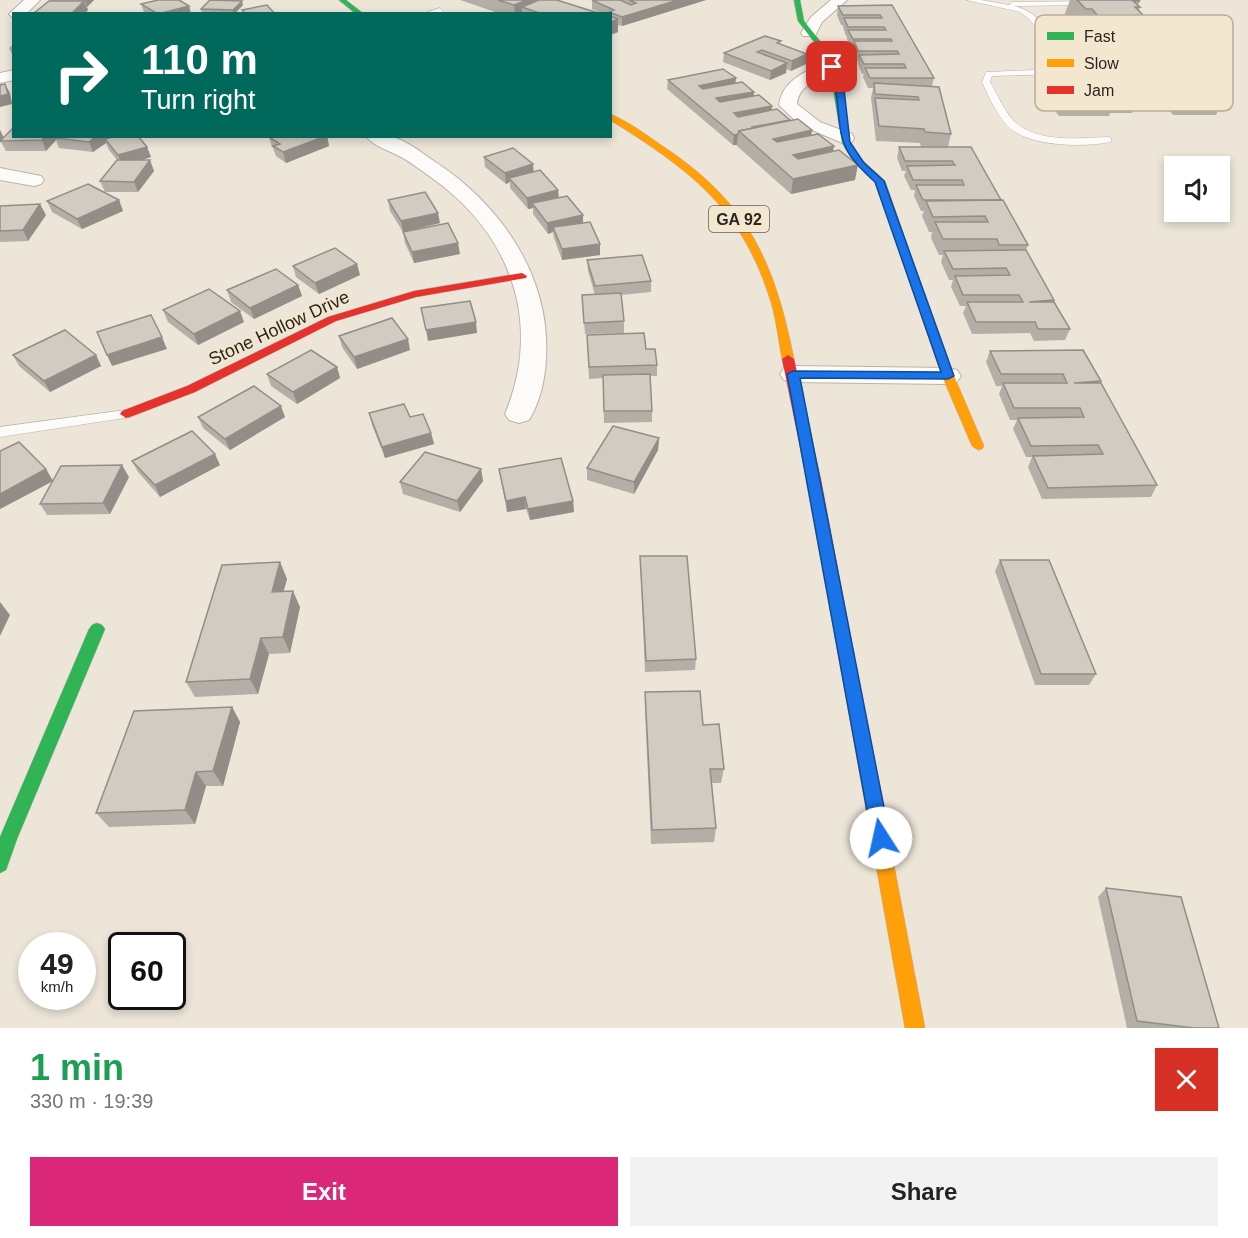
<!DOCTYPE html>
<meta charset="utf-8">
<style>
body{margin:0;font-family:Arial,sans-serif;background:#f2f2f2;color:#222;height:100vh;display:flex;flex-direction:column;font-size:22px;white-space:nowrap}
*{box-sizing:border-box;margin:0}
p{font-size:20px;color:#767676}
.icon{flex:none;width:33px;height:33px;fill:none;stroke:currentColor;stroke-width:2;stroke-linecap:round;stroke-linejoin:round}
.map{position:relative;height:1028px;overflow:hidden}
.details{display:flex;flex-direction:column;background:#fff;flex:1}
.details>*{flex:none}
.hud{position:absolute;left:12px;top:12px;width:600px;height:126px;border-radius:0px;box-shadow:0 3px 9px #0003;background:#00695c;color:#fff;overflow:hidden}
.buttons{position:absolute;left:1164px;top:156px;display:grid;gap:12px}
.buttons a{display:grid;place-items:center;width:66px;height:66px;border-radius:0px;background:#fff;box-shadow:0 3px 9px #0003;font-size:30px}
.speed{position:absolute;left:18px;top:932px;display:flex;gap:12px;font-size:30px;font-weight:700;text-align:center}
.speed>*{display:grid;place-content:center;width:78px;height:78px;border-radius:50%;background:#fff;box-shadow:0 3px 9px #0003;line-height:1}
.speed small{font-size:15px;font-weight:400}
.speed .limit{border:3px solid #111;border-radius:9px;background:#fff;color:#111}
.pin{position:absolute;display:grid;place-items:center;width:51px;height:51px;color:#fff;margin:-26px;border-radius:12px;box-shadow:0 3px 9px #0006}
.me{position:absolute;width:66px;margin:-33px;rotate:350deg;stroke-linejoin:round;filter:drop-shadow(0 0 4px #0008)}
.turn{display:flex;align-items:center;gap:21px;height:126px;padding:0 30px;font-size:27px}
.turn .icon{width:78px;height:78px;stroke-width:2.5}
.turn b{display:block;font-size:42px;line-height:51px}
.round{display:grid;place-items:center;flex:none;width:63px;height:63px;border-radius:0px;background:#f2f2f2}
.summary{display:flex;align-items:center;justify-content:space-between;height:102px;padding:0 30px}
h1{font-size:36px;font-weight:700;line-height:45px;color:#1e9e55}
.action{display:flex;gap:12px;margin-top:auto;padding:12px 30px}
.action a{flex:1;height:69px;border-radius:0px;background:#db2777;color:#fff;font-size:24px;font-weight:700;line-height:69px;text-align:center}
.action a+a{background:#f2f2f2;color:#222}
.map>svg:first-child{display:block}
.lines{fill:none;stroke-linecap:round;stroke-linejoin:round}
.lane-casing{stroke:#b9b4aa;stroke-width:1}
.street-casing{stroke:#b9b4aa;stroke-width:2}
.fast-casing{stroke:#b9b4aa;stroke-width:1}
.slow-casing{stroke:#b9b4aa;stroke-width:1}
.jam-casing{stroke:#b9b4aa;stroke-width:1}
.lane{fill:#fcfbf9;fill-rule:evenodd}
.street{fill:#fcfbf9;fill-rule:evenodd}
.fast{fill:#30b455;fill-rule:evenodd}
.slow{fill:#ff9f0a;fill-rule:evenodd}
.jam{fill:#e5322d;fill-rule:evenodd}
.wall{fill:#b4afa6}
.shaded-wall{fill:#928e87}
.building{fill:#d1cbc1;stroke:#928e87;stroke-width:1.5}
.route{fill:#1a73e8;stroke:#114b97;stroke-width:1.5}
.labels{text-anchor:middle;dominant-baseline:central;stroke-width:4.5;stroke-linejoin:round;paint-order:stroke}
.shield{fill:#f4e7d0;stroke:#686153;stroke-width:1.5}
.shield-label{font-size:16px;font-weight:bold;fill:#2c271e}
.street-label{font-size:18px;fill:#2c271e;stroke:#f4e7d0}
.key{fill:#f4e7d0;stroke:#b8ad9b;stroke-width:1.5}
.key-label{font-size:16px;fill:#2c271e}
</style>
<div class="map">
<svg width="1248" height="1028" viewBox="0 0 1248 1028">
<rect width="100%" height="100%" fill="#ece5d8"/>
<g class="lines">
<defs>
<g id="lane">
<path d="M966 0H981L1009 5 1012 2 1090 1 1087 5 1014 6C1040 11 1055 41 1071 61L1072 68 1059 74 992 76 990 82C997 94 1003 108 1012 119 1035 144 1078 138 1108 137L1111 138V142C1084 147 1040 147 1015 132 999 121 990 99 982 82L986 72 1058 69 1064 67V63L1029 19 1020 12Z"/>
<path d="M440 8 443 12 428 14V12Z"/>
<path d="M126 410 133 414 131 417 0 437V427Z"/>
</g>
<g id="street">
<path d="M24 0H40L26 14H14V18L12 17 9 14Z"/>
<path d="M831 0H847L822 22 815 36H803L801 33 811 17Z"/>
<path d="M832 62 840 67 838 71C821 79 799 83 797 104L820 122 852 134 854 138 852 142 845 144 800 125 779 105C782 80 809 68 832 62Z"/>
<path d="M14 70V80L0 83V73Z"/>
<path d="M366 136C373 136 382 135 389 136 405 139 423 154 437 163 503 207 551 279 546 359 545 380 540 402 529 420L519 423 509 420 505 414C543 323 511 234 432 178 422 171 412 163 401 157 390 151 373 146 366 136Z"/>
<path d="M0 168 41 176 44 180 41 184 34 186 0 180Z"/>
<path d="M793 366 948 368 957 370 961 376 957 382 948 384 793 382 784 380 780 374 784 368Z"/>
</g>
<g id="fast">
<path d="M339 0H346L364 14H356Z"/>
<path d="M794 0H800L804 21 828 51 839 76 850 143 859 157 885 181 913 261 912 263H904L903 261 876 182 853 161 842 143 831 76 821 51 798 21Z"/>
<path d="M97 623 102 625 105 629 17 839 6 870 0 873V837L89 629 92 625Z"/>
</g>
<g id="slow">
<path d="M610 114C628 121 645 134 661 145 748 202 774 260 794 359L792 361H784L782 359C778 338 776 316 769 296 740 206 687 168 610 120Z"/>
<path d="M908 258 913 261 954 376 984 446 982 449 978 450 972 446 942 376 903 261Z"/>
<path d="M854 690 860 692 862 697 925 1028H905L846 697 848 692Z"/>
</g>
<g id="jam">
<path d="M522 273 527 276 526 278 416 297 336 321 195 392 130 417 126 418 120 414 122 411 187 386 328 317 414 291Z"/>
<path d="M788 355 794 359 821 480 862 697 860 702 854 704 848 702 846 697 807 480 782 359Z"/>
</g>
</defs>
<use href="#lane" class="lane-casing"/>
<use href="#street" class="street-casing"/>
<use href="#fast" class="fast-casing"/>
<use href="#slow" class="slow-casing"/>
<use href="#jam" class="jam-casing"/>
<use href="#lane" class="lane"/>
<use href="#street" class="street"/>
<use href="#fast" class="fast"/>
<use href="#slow" class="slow"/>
<use href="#jam" class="jam"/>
</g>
<g class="wall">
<path d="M50 0H94L87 7 88 10 84 14H35L51 1Z"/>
<path d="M460 0H557L601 13 592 9V0H706L622 26 618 25V32L610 35V14H501Z"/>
<path d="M1070 0H1138L1140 1 1138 5 1140 7 1139 11 1145 17 1144 20 1159 31 1183 46 1176 64 1228 90 1216 115H1173L1170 111H1133L1132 113H1110L1109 116H1059L1037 86 1045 62 1112 68 1100 54 1103 48 1096 40H1091L1084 32H1078L1064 16Z"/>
<path d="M141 4 189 6 191 14H146L144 12Z"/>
<path d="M243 5 235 14 202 13 201 9Z"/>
<path d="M892 5 934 78 932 86 951 134 948 147 1001 200 1028 245 1026 251 1054 300V302L1070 329 1065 340 1034 341 1030 333 972 334 963 313 966 306H960L951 287 953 280H949L941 262 943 255H939L931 238 932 232H929L922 216 924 211H921L914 196 915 190H911L904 176 906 171H902L897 158 899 147H921L920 143 876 141 871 98 873 88H868L863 77 864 74H862L858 64V61H857L853 51V48H851L847 39V36H846L843 27V25H841L837 15 838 6Z"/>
<path d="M14 44V58L9 48Z"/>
<path d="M781 45 806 64 791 71 786 69V73L770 80 723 62 724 53Z"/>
<path d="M668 80 735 83 754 92 753 96 771 111 790 120 812 135 834 146 833 151 855 180 791 194 737 146V145H733L667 89Z"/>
<path d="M0 130 3 137 14 136H113L151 157 141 160 154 171 138 192H105L100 181 117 160 109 150 106 143 93 152 59 148 56 140 46 151H6L1 142 0 143Z"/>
<path d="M268 136H327L329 146 286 163 276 156 273 148 272 147 269 137Z"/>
<path d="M484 157 534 172 558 190 559 197 583 215V223L600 244V255L562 260 554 238 553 232 548 234 533 214V208L528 209 510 188V182L506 184 485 167Z"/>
<path d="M119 200 123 211 82 229 52 212 47 201Z"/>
<path d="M388 200 440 223 403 232 390 211Z"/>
<path d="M0 206 46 215 28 241 0 242Z"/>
<path d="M403 232 460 254 414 263 405 243Z"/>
<path d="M587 260 651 281V292L621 295 624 321V333L585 334 582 295H595L588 271Z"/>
<path d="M293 266 360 275 319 294 296 277Z"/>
<path d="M298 285 302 296 254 319 231 302 227 290Z"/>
<path d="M163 310 244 322 198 345 168 322Z"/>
<path d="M587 335 646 349 657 365V376H650L652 411V422L604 423 603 378 589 379Z"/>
<path d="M339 336 410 350 357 369 342 347Z"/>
<path d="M990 351 1101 381 1100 383 1157 485 1151 497 1042 499 1028 467 1032 457H1026L1013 429 1017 420H1010L999 394 1002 386H996L986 362Z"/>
<path d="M13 355H96L101 366 50 392 19 366Z"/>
<path d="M337 367 340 378 297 404 271 386 267 374Z"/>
<path d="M369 413 410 417 431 433 434 444 385 458 372 425Z"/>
<path d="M198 417H285L230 450 203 428Z"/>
<path d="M659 438 658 450 634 494 587 480V468Z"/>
<path d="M132 461 220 465 160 497 138 472Z"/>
<path d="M46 469 53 481 129 477 110 514 47 515 40 504 53 481 0 509Z"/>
<path d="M481 469 483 481 460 512 403 494 400 482Z"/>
<path d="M499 469 573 501 574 512 530 520 526 509 507 512Z"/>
<path d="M640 556 696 659 695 670 645 672Z"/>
<path d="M1000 560 1096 674 1089 685H1035L995 571Z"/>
<path d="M280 562 287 579 283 592 300 607 290 653 269 654 258 694 195 697 186 682Z"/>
<path d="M645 692 703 725 724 769 721 783H712L716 828 714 842 651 844 645 708Z"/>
<path d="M232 707 240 722 223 786H206L195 824 109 827 96 813Z"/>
<path d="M1106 888 1219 1028H1127L1098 897Z"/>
</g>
<g class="shaded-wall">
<path d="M85 0H94L87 7Z"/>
<path d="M527 0H540L522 7V14H515L514 5Z"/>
<path d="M678 0H706L622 26V17Z"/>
<path d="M84 1 88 10 84 14H72V13Z"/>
<path d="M242 1 243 5 234 14 233 10Z"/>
<path d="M189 6 191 14H160Z"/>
<path d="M618 19V32L610 35V22Z"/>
<path d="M807 54 806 64 791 71 792 61Z"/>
<path d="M787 63 786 73 770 80 771 71Z"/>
<path d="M736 78 735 88 699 95V86Z"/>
<path d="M5 84 10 93 12 104 0 107V96Z"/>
<path d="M754 92 753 102 716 108V98Z"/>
<path d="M772 106 771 116 733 123 734 113Z"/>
<path d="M0 130 4 138 0 141V143Z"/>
<path d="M812 130 810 145 771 154 773 139Z"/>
<path d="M738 134 737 145H733L734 135Z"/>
<path d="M45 136H59L55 138 56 140 46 151 42 140Z"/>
<path d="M96 136H113L114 137 105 139 106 143 93 152 89 142Z"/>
<path d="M327 136 329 146 286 163 283 152Z"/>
<path d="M834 146 831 161 791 170 793 155Z"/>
<path d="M147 147 151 157 122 166 118 155Z"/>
<path d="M150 160 154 171 138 192 134 182Z"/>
<path d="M533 164 534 175 509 178 510 182 506 184 505 173Z"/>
<path d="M858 165 855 180 791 194 793 179Z"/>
<path d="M558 190 559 201 532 203 533 208 528 209 527 198Z"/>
<path d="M119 200 123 211 82 229 77 219Z"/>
<path d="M40 204 46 215 28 241 23 230Z"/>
<path d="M438 213 440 223 403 232 401 221Z"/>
<path d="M583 215V225L553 227V232L548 234 547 223Z"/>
<path d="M458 243 460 254 414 263 412 252Z"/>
<path d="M600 244V255L562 260V249Z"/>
<path d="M357 264 360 275 319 294 315 283Z"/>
<path d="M298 285 302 296 254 319 250 308Z"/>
<path d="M240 311 244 322 198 345 194 334Z"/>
<path d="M476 322 477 333 428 341 426 330Z"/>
<path d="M162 337 167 349 112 366 107 355Z"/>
<path d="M408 339 410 350 357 369 354 357Z"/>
<path d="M96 355 101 366 50 392 44 381Z"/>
<path d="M337 367 340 378 297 404 293 392Z"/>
<path d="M281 406 285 417 230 450 225 439Z"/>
<path d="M431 433 434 444 385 458 382 447Z"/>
<path d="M659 438 658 450 634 494V482Z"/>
<path d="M215 454 220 465 160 497 155 485Z"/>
<path d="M122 465 129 477 110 514 103 503Z"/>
<path d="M46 469 53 481 0 509V494Z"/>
<path d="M481 469 483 481 460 512 457 501Z"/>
<path d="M525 497 526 509 507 512 506 501Z"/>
<path d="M573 501 574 512 530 520 528 509Z"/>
<path d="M280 562 287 579 279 608 272 592Z"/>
<path d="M293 591 300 607 290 653 283 637Z"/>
<path d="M0 602 10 615 0 636Z"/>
<path d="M261 638 269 654 258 694 250 679Z"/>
<path d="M232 707 240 722 223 786 213 771Z"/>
<path d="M196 772 206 786 195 824 185 810Z"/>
</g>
<g class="building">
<path d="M158 0H179L189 6 158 14 141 4Z"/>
<path d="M210 0 242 1 233 10 201 9Z"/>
<path d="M498 0H527L514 5Z"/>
<path d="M539 0H557L601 14H542L522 7Z"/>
<path d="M592 0H620L631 5 636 3 629 0H678L622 17 609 12 614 10Z"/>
<path d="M1077 0H1138L1140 1H1133L1140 7H1135L1145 17H1140L1146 22H1149L1159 31H1167L1183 46H1123L1109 31H1117L1104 17H1099L1092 9H1086Z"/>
<path d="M49 1H84L72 13H34Z"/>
<path d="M267 5 275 14H246L242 10Z"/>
<path d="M892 5 934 78H870L865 68H906L904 64H864L859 55 899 54 897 51H858L854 41H892L891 39H853L848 30H886L884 27H848L844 18H882L880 15H843L838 6Z"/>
<path d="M610 16 618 19 610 22Z"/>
<path d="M765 36 781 41 777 43 807 54 792 61 762 50 757 52 787 63 771 71 724 53Z"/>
<path d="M723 69 736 78 699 86 703 89 742 82 754 92 716 98 720 102 759 95 772 106 734 113 738 117 777 109 790 120 752 127 753 128 739 131 738 134 734 135 668 80Z"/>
<path d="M874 83 939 87 951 134 925 132 924 129 879 126 875 98 919 100 918 97 875 94Z"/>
<path d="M5 84 8 94 0 96V85Z"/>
<path d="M798 119 812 130 773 139 777 142 818 134 834 146 793 155 798 159 839 150 858 165 793 179 739 131Z"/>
<path d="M14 127V136H45L42 140 0 141Z"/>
<path d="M56 136H96L89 142 55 138Z"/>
<path d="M116 136H138L147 147 118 155 105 139Z"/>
<path d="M326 136 283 152 273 146 280 144 269 137Z"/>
<path d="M899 147H971L1001 200H923L916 185H964L962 180H913L907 166 955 165 952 161H905Z"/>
<path d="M513 148 533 164 505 173 484 157Z"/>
<path d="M117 160H150L134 182 100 181Z"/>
<path d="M540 170 558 190 527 198 509 178Z"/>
<path d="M88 184 119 200 77 219 47 201Z"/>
<path d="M425 192 438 213 401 221 388 200Z"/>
<path d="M567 196 583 215 547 223 532 203Z"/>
<path d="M1003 200 1028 245H999L997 239H943L935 222H988L985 216 933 217 926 201Z"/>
<path d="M40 204 23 230 0 231V206Z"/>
<path d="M590 222 600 244 562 249 553 227Z"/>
<path d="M448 223 458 243 412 252 403 232Z"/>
<path d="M335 248 357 264 315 283 293 266Z"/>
<path d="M1026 250 1054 300 1029 302H1054L1070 329H1038L1035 322H976L967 302H1023L1019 295H963L955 276 1010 275 1006 268 953 269 944 251Z"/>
<path d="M642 255 651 281 595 286 587 260Z"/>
<path d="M276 269 298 285 250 308 227 290Z"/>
<path d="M209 289 240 311 194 334 163 310Z"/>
<path d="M621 293 624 321 584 323 582 295Z"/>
<path d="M470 301 476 322 426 330 421 308Z"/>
<path d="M151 315 162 337 107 355 97 332Z"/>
<path d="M392 318 408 339 354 357 339 336Z"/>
<path d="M65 330 96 355 44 381 13 355Z"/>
<path d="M644 333 646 349H655L657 365 589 367 587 335Z"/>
<path d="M311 350 337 367 293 392 267 374Z"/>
<path d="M1083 350 1101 381 1074 383H1101L1157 485 1048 488 1033 456 1103 454 1098 445 1031 446 1018 418 1084 417 1080 408H1014L1003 383H1067L1063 374H1001L990 351Z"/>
<path d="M650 374 652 411H604L603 375Z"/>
<path d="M254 386 281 406 225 439 198 417Z"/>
<path d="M404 404 410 417 423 414 431 433 382 447 369 413Z"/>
<path d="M613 426 659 438 634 482 587 468Z"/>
<path d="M192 431 215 454 155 485 132 461Z"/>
<path d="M19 442 46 469 0 494V451Z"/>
<path d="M425 452 481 469 457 501 400 482Z"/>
<path d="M561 458 573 501 528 509 525 497 506 501 499 469Z"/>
<path d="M122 465 103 503 40 504 61 466Z"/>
<path d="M640 556H687L696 659 646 661Z"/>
<path d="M1000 560H1049L1096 674H1041Z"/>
<path d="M280 562 272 592 293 591 283 637 261 638 250 679 186 682 222 565Z"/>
<path d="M700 691 703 725 719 724 724 769H710L716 828 652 830 645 692Z"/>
<path d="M232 707 213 771 196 772 185 810 96 813 134 711Z"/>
<path d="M1106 888 1181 897 1219 1028H1194L1137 1021Z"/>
</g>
<path class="route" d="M830 66 836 67 844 89 850 142 864 163 884 181 954 376 948 379 800 378 890 838 887 844 881 846 875 844 872 838 787 374 793 371 941 372 875 182C837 148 842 140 836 92 835 83 829 74 830 66Z"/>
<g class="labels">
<rect class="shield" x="709" y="206" width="60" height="26" rx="4.5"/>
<g class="shield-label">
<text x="739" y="219">GA 92</text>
</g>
<g class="street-label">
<text transform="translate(279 328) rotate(-25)">Stone Hollow Drive</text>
</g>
</g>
<rect x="1035" y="15" width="198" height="96" rx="9" class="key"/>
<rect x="1047" y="32" width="27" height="8" fill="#30b455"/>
<rect x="1047" y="59" width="27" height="8" fill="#ff9f0a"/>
<rect x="1047" y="86" width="27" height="8" fill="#e5322d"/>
<g class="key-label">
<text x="1084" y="42">Fast</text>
<text x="1084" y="69">Slow</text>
<text x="1084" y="96">Jam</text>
</g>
</svg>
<div class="buttons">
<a><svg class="icon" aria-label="sound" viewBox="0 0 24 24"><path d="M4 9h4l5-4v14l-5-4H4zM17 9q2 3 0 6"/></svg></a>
</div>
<div class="speed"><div>49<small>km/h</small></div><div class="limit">60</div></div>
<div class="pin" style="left:832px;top:67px;background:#d93025"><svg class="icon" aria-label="arrive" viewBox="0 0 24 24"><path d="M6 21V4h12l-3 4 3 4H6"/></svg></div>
<svg class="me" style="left:881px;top:838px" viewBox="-20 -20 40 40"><circle r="19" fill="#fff"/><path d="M0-13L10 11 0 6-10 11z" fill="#1a73e8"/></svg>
<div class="hud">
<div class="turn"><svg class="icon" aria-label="right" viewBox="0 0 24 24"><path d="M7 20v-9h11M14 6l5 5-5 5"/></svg><div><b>110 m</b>Turn right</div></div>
</div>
</div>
<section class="details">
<div class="summary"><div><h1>1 min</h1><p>330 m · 19:39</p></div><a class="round" style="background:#d93025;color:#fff"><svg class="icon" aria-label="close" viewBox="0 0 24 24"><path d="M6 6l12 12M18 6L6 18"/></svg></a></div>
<div class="action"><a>Exit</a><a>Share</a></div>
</section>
